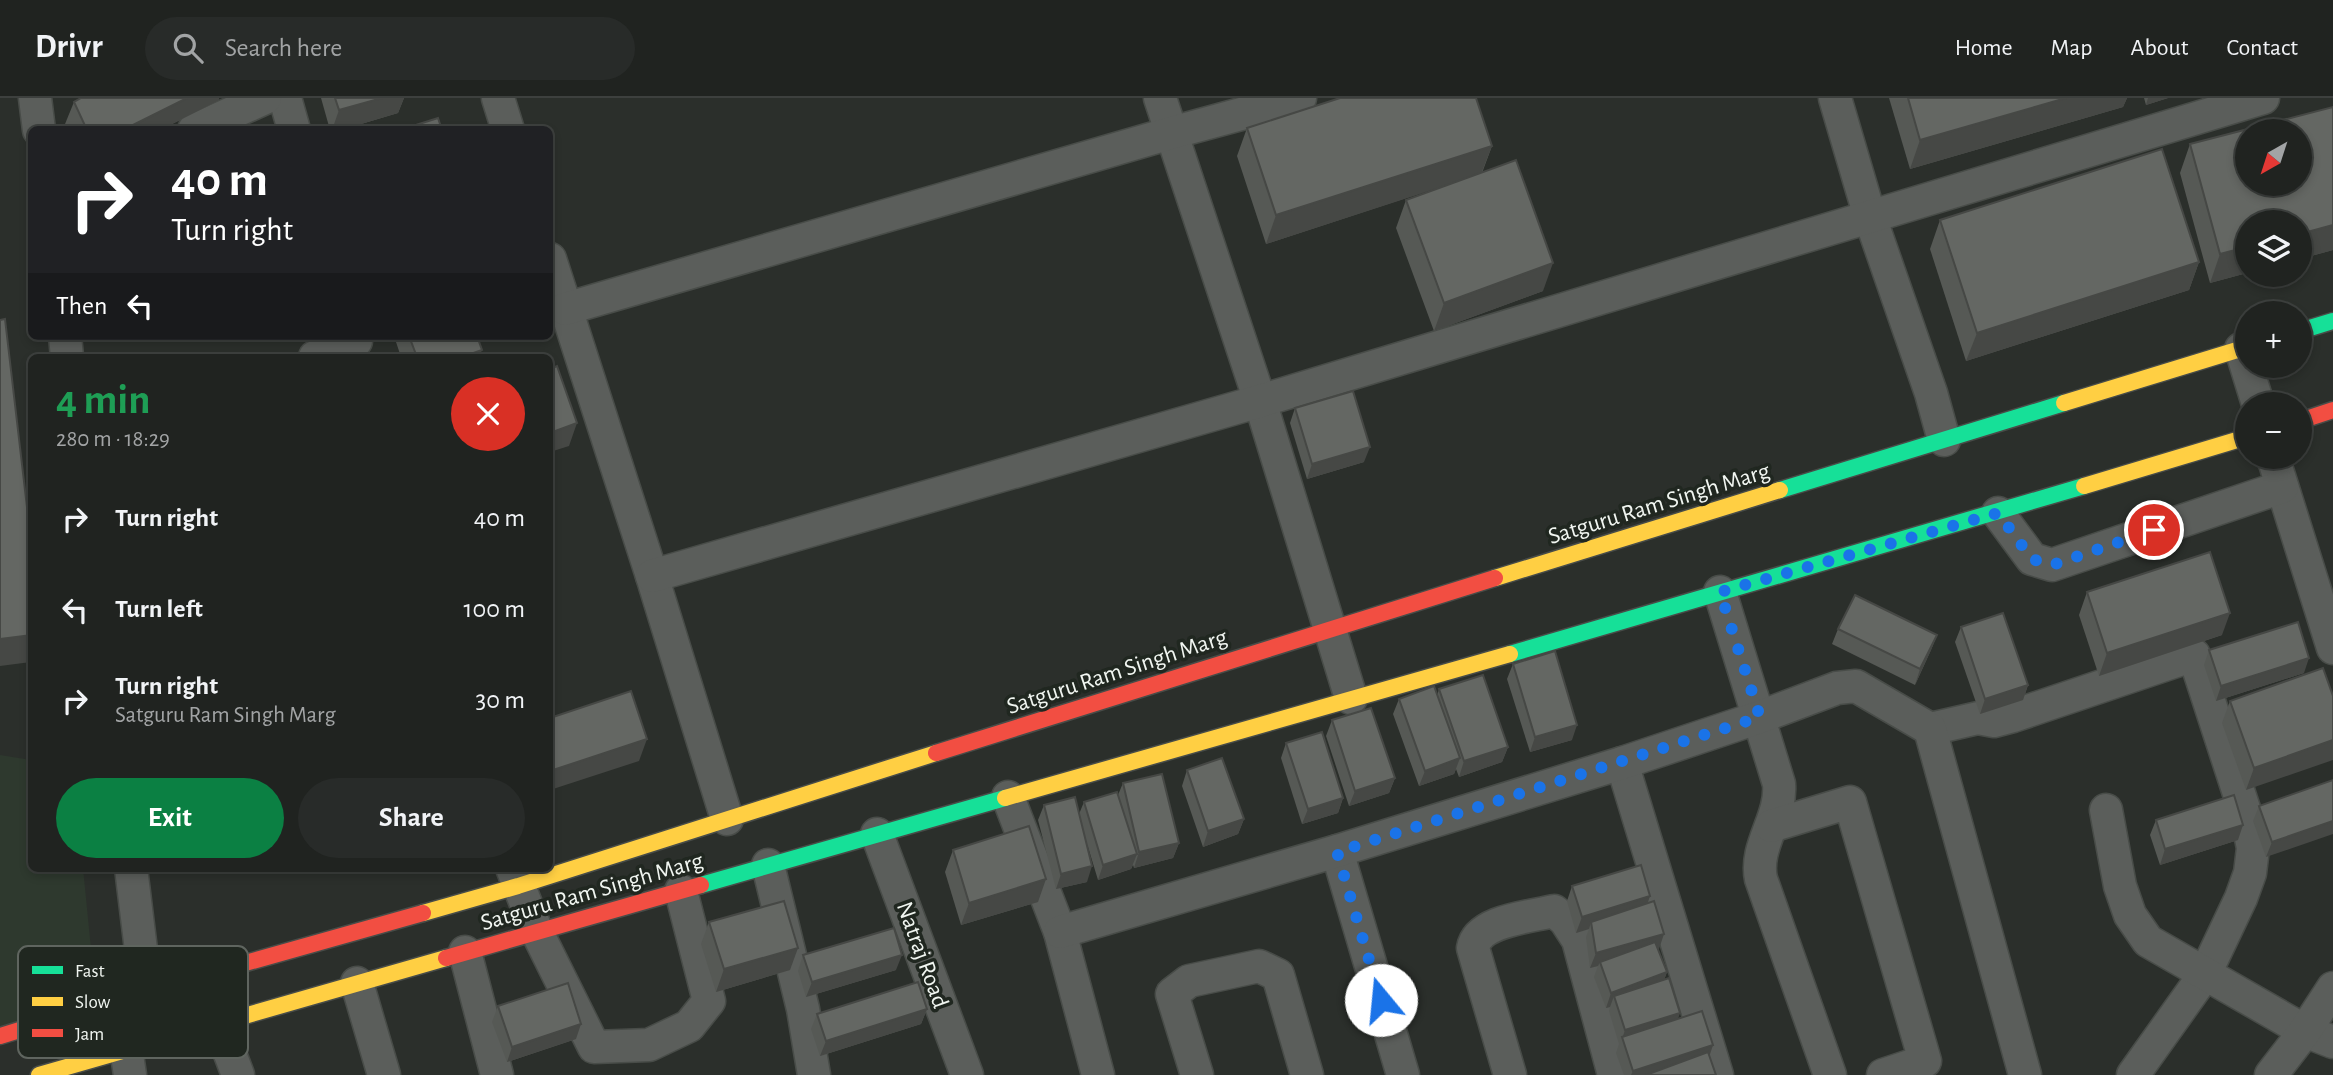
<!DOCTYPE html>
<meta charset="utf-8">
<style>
body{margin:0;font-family:"Alegreya Sans",sans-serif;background:#282b29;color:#f1f3f6;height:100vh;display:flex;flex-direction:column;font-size:26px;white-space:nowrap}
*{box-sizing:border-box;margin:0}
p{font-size:23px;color:#a2a4a5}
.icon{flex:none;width:38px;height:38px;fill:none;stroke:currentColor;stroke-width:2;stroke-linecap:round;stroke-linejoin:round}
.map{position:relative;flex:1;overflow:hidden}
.drawer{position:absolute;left:28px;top:256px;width:525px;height:518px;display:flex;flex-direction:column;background:#202320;border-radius:10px;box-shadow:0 4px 10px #0003,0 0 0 2px #3d403e}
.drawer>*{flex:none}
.top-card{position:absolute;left:28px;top:28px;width:525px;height:214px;border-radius:10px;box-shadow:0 4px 10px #0003,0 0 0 2px #3d403e;background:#202124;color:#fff;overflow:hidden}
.needle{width:46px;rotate:219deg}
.buttons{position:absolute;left:2235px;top:21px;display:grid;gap:14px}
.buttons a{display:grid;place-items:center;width:77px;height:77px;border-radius:50%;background:#202320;box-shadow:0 4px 10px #0003,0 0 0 2px #3d403e;font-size:35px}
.pin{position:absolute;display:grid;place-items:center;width:60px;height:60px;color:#fff;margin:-30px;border:4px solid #fff;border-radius:50%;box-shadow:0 2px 7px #0007}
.me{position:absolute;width:77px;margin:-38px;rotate:343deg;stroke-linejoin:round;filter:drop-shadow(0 0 5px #0008)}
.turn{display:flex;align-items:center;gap:24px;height:147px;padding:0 28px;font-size:32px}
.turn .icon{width:91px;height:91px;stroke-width:2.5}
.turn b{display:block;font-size:49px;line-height:60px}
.then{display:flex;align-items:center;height:66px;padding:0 28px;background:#0003;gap:14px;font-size:26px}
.round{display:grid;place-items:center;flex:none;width:74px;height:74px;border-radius:37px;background:#282b29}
.overview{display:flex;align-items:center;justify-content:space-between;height:119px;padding:0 28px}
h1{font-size:42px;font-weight:700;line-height:52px;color:#1e9e55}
.cta{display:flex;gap:14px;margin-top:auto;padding:14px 28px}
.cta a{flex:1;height:80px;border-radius:42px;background:#0b8043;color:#fff;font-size:28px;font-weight:700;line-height:80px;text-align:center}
.cta a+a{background:#282b29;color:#f1f3f6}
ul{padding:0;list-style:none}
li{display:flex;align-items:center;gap:21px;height:91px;padding:0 28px}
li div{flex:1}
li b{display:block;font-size:26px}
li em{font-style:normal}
header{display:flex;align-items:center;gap:42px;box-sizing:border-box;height:98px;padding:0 35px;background:#202320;border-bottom:2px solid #3d403e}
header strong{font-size:33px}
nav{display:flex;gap:38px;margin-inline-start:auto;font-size:24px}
.search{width:490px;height:63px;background:#282b29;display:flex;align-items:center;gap:18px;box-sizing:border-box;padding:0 24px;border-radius:38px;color:#a2a4a5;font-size:26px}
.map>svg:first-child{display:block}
.built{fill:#2e392e}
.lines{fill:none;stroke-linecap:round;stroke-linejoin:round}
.street-casing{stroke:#484c48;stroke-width:35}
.fast-casing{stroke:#484c48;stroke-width:19}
.slow-casing{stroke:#484c48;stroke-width:19}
.jam-casing{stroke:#484c48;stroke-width:19}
.street{stroke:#5b5e5b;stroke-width:32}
.fast{stroke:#16e098;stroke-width:16}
.slow{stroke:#ffcf43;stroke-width:16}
.jam{stroke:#f24e42;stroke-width:16}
.wall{fill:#565955}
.shaded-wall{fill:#464845}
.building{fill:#646763;stroke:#464845;stroke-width:2;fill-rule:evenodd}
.route{stroke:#1a73e8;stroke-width:12;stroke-dasharray:0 21.6}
.labels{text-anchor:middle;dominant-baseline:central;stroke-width:7;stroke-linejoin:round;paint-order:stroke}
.street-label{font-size:24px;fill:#f1f6f1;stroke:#202720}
.key{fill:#202720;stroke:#5f655f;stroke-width:2}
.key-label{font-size:19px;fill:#f1f6f1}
</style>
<header>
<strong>Drivr</strong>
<div class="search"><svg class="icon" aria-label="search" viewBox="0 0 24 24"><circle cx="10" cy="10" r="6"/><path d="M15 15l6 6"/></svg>Search here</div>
<nav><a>Home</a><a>Map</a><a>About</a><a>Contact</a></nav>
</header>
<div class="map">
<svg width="2333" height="977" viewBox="0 0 2333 977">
<rect width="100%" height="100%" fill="#2b2f2b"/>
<path class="built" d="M0 657 31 662 32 770H83L97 911 0 939Z"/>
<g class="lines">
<defs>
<g id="street">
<path d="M35 0 39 32"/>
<path d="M285 0 294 32"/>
<path d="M498 0 508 32"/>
<path d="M1160 0 1260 303 1351 600"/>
<path d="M1835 0 1870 119 1931 295 1944 342"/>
<path d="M194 32 265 0"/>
<path d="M550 161 652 478 727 721"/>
<path d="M565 211 1171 35 1300 0"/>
<path d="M65 238 67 259"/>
<path d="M2241 251 2258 306"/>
<path d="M315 259 356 243"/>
<path d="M2273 359 2333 550"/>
<path d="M1998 415 2032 461 2052 467 2282 389"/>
<path d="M652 478 1260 303 2263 0"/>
<path d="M1720 494 1779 686C1782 720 1754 748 1761 781L1830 977"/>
<path d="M1930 631 1978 620 1994 623 2013 618 2194 557 2247 720 2253 750 2250 775 2241 800 2205 876 2133 977"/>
<path d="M1622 665 1717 977"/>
<path d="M1008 699 1060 834 1098 977"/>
<path d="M2106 712 2120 788 2130 817 2148 843 2305 933 2333 944"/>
<path d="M1771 728 1850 704 1925 963 1883 977"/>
<path d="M877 736 967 977"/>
<path d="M1337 753 1403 977"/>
<path d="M768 767 803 911 814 977"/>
<path d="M131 770 152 942"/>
<path d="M512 770 537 834 594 949 649 947 689 928 709 903 681 793"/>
<path d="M1060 834 1337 753 1622 665 1760 619 1837 590 1856 588 1930 631 2025 977"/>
<path d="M465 854 497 977"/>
<path d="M357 885 384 977"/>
<path d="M218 924 238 977"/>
<path d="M126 950 130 977"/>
<path d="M1197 977 1172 896 1189 883 1259 868 1278 877 1307 977"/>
<path d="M1510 977 1473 850C1478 822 1530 819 1554 813L1565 822 1578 842 1614 977"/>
<path d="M2271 977 2305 933 2333 890"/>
</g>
<g id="fast">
<path d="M2300 233 2333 223"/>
<path d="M1780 392 2064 305"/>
<path d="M1510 556 2084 388"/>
<path d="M701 787 1005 700"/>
</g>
<g id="slow">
<path d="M2064 305 2247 249"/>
<path d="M2084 388 2247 339"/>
<path d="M1495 480 1780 392"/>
<path d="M1005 700 1510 556"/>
<path d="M423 815 518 788 936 655"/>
<path d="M39 977 446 860"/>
</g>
<g id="jam">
<path d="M2300 323 2333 312"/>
<path d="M936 655 1495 480"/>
<path d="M446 860 701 787"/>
<path d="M0 938 146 893 423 815"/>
</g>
</defs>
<use href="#street" class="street-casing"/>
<use href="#fast" class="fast-casing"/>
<use href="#slow" class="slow-casing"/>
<use href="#jam" class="jam-casing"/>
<use href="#street" class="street"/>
<use href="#fast" class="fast"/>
<use href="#slow" class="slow"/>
<use href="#jam" class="jam"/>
</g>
<g class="wall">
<path d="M81 0H219L218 3 160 32H68L65 26 74 4Z"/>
<path d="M321 0H404L398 15 341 32H330Z"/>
<path d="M1889 0H2127L2123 9 1910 71Z"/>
<path d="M2144 0H2168L2146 7Z"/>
<path d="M2333 9V152L2300 161 2247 124V175L2210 185 2180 75 2190 46Z"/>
<path d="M1247 30 1492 48 1482 75 1543 193 1434 233 1396 130 1406 102 1455 84 1266 146 1237 58Z"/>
<path d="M1940 122 2199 164 2189 192 1966 263 1930 151Z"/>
<path d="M394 238H477L479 259H401Z"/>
<path d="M1295 310 1364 364 1307 381 1290 325Z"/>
<path d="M2087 494 2222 537 2099 578 2079 517Z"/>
<path d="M1961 529 2028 587 2023 602 1980 616 1955 544Z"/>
<path d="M1838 531 1937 537 1931 552 1915 587 1832 546Z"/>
<path d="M2209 552 2304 575 2216 603 2204 567Z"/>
<path d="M1513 566 1572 642 1530 654 1507 581Z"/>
<path d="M2323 570 2246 692 2222 625 2230 603Z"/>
<path d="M1439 591 1508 649 1502 664 1459 679 1456 671 1454 676 1419 688 1393 616 1399 601 1437 598Z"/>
<path d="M1332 622 1395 680 1389 695 1349 708 1326 638Z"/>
<path d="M1286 645 1343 700 1338 715 1302 726 1281 660Z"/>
<path d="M1187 672 1244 721 1238 736 1203 749 1182 688Z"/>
<path d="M2333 682 2266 759 2253 723 2259 708Z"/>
<path d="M1123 685 1179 745 1173 760 1134 770 1133 767 1131 771 1098 782 1088 749 1087 784 1056 791 1038 722 1044 707 1079 716 1084 704 1118 697Z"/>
<path d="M2156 722 2238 742 2160 767 2150 737Z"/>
<path d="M953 752 1038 804 961 827 945 774Z"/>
<path d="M1572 788 1648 805 1658 851 1667 874 1664 882 1678 921 1713 947 1709 959 1716 977H1624L1616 955 1619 946 1609 913 1610 909 1606 910 1594 879 1598 868 1590 870 1586 839 1589 831 1576 835 1567 803Z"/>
<path d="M709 824 790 872 716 894 701 846Z"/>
<path d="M803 857 896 872 806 899 798 873Z"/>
<path d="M498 908 576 941 507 964 492 924Z"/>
<path d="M927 911 921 926 820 958 811 931 817 916Z"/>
</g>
<g class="shaded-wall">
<path d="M187 0H219L218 3 160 32H123Z"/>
<path d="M382 0H404L398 15 341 32H332L339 12Z"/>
<path d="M2066 0H2127L2123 9 1910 71 1920 42Z"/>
<path d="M2148 0H2168L2146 7Z"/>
<path d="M1492 48 1481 76 1266 146 1276 117Z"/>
<path d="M2333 127V152L2300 161V136Z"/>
<path d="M2247 149V175L2210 185 2220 156Z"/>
<path d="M2199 164 2189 192 1966 263 1977 235Z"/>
<path d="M1553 165 1543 193 1434 233 1444 205Z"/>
<path d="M482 252 479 259H462Z"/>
<path d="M577 325 569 348 550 354V335Z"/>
<path d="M1370 349 1364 364 1307 381 1312 366Z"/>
<path d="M2230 515 2222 537 2099 578 2107 555Z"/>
<path d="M32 537 31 564 0 568V541Z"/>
<path d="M1937 537 1931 552 1915 587 1920 571Z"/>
<path d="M2309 560 2304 575 2216 603 2221 588Z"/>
<path d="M2028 587 2023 602 1980 616 1985 601Z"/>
<path d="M1577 627 1572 642 1530 654 1535 639Z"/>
<path d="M647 641 639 663 550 692V673Z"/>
<path d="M2333 642V662L2246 692 2254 670Z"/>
<path d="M1508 649 1502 664 1459 679 1464 663Z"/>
<path d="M1460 660 1454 676 1419 688 1425 673Z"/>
<path d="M1395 680 1389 695 1349 708 1355 693Z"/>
<path d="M1343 700 1338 715 1302 726 1308 711Z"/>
<path d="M1244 721 1238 736 1203 749 1208 733Z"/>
<path d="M2333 723V736L2266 759 2272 744Z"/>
<path d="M2243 727 2238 742 2160 767 2165 751Z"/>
<path d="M1179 745 1173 760 1134 770 1139 754Z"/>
<path d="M1137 756 1131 771 1098 782 1103 767Z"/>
<path d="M1092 768 1087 784 1056 791 1061 776Z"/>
<path d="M1046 781 1038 804 961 827 969 805Z"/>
<path d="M1650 798 1645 813 1591 824 1589 831 1576 835 1582 819Z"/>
<path d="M1664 836 1659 851 1601 867 1600 864 1598 868 1590 870 1596 855Z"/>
<path d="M798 850 790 872 716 894 724 871Z"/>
<path d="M902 857 896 872 806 899 812 884Z"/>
<path d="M1667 874 1661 890 1614 898 1610 909 1606 910 1611 895Z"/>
<path d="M927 911 921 926 820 958 826 943Z"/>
<path d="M1680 915 1675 930 1622 941 1625 932Z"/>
<path d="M581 926 576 941 507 964 512 949Z"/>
<path d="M1713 947 1708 962 1662 977H1631L1633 973Z"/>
</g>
<g class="building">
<path d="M81 0H187L123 32H87L74 4Z"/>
<path d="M335 0H382L339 12Z"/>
<path d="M1340 0H1476L1492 48 1276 117 1247 30Z"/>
<path d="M1908 0H2066L1920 42Z"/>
<path d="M2333 9V127L2300 136V124H2247V149L2220 156 2190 46ZM2247 33H2300V86H2247Z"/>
<path d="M438 20 442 32H400Z"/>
<path d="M2162 51 2199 164 1977 235 1940 122Z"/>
<path d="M1516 62 1553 165 1444 205 1406 102Z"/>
<path d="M5 221 32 452V537L0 541V222Z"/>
<path d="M409 238H477L482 252 462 259H417Z"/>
<path d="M557 268 577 325 550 335V271Z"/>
<path d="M1353 293 1370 349 1312 366 1295 310Z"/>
<path d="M2210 454 2230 515 2107 555 2087 494Z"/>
<path d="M1855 497 1937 537 1920 571 1838 531Z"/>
<path d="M2003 515 2028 587 1985 601 1961 529Z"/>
<path d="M2298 524 2309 560 2221 588 2209 552Z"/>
<path d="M1555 553 1577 627 1535 639 1513 566Z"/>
<path d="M2323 570 2333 598V642L2254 670 2230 603Z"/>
<path d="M1483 577 1508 649 1464 663 1439 591Z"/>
<path d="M1434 588 1460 660 1425 673 1399 601Z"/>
<path d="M631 593 647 641 550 673V620Z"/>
<path d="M1371 610 1395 680 1355 693 1332 622Z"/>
<path d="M1322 634 1343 700 1308 711 1286 645Z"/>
<path d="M1222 660 1244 721 1208 733 1187 672Z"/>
<path d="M1162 676 1179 745 1139 754 1123 685Z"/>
<path d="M2333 682V723L2272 744 2259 708Z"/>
<path d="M1117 694 1137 756 1103 767 1084 704Z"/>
<path d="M2234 697 2243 727 2165 751 2156 722Z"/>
<path d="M1075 699 1092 768 1061 776 1044 707Z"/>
<path d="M1029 728 1046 781 969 805 953 752Z"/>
<path d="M1641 767 1650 798 1582 819 1572 788Z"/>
<path d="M784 803 798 850 724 871 709 824Z"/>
<path d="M1654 803 1664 836 1596 855 1591 824Z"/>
<path d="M894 830 902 857 812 884 803 857Z"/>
<path d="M1655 844 1667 874 1611 895 1600 864Z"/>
<path d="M1669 880 1680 915 1625 932 1614 898Z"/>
<path d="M918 884 927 911 826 943 817 916Z"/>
<path d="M568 885 581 926 512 949 498 908Z"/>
<path d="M1702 913 1713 947 1633 973 1622 939Z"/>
<path d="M1708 954 1716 977H1646Z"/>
</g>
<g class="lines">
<path class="route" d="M1381 902 1337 754 1760 619 1720 494 1998 415 2032 461 2052 467 2154 432"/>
</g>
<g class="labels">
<g class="street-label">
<text transform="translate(1659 406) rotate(-17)">Satguru Ram Singh Marg</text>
<text transform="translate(1117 574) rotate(-18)">Satguru Ram Singh Marg</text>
<text transform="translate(592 794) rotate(-16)">Satguru Ram Singh Marg</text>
<text transform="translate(922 857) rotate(70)">Natraj Road</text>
</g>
</g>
<rect x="18" y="848" width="230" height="112" rx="10" class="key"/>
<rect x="32" y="868" width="31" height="8" fill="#16e098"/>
<rect x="32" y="899" width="31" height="9" fill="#ffcf43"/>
<rect x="32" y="931" width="31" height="8" fill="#f24e42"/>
<g class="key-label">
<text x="75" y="879">Fast</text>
<text x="75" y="910">Slow</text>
<text x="75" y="942">Jam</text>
</g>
</svg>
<div class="buttons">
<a><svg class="needle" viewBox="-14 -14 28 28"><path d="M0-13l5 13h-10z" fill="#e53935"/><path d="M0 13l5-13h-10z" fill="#a2a4a5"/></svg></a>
<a><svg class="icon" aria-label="layers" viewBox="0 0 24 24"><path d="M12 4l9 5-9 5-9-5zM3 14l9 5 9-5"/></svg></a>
<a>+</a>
<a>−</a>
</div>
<div class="pin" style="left:2154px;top:432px;background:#d93025"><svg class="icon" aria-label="arrive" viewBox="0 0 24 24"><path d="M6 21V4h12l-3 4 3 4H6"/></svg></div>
<svg class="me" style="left:1381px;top:902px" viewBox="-20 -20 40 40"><circle r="19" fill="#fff"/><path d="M0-13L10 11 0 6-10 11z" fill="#1a73e8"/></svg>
<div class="top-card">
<div class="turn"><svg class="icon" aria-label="right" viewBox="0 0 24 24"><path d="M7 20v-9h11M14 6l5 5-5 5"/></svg><div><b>40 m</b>Turn right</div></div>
<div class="then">Then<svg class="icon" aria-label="left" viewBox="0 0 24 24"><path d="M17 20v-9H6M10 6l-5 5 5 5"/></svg></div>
</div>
<section class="drawer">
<div class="overview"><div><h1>4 min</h1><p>280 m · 18:29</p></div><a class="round" style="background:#d93025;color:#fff"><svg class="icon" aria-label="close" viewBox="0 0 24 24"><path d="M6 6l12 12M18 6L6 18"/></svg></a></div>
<ul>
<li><svg class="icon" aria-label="right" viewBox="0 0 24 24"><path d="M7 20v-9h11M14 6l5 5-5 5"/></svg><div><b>Turn right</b></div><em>40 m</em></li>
<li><svg class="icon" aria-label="left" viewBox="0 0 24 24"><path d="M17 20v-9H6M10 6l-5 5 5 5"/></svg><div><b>Turn left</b></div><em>100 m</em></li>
<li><svg class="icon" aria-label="right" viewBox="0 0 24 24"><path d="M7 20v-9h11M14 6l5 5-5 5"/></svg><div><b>Turn right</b><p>Satguru Ram Singh Marg</p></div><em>30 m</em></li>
</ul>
<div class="cta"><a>Exit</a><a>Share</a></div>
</section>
</div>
